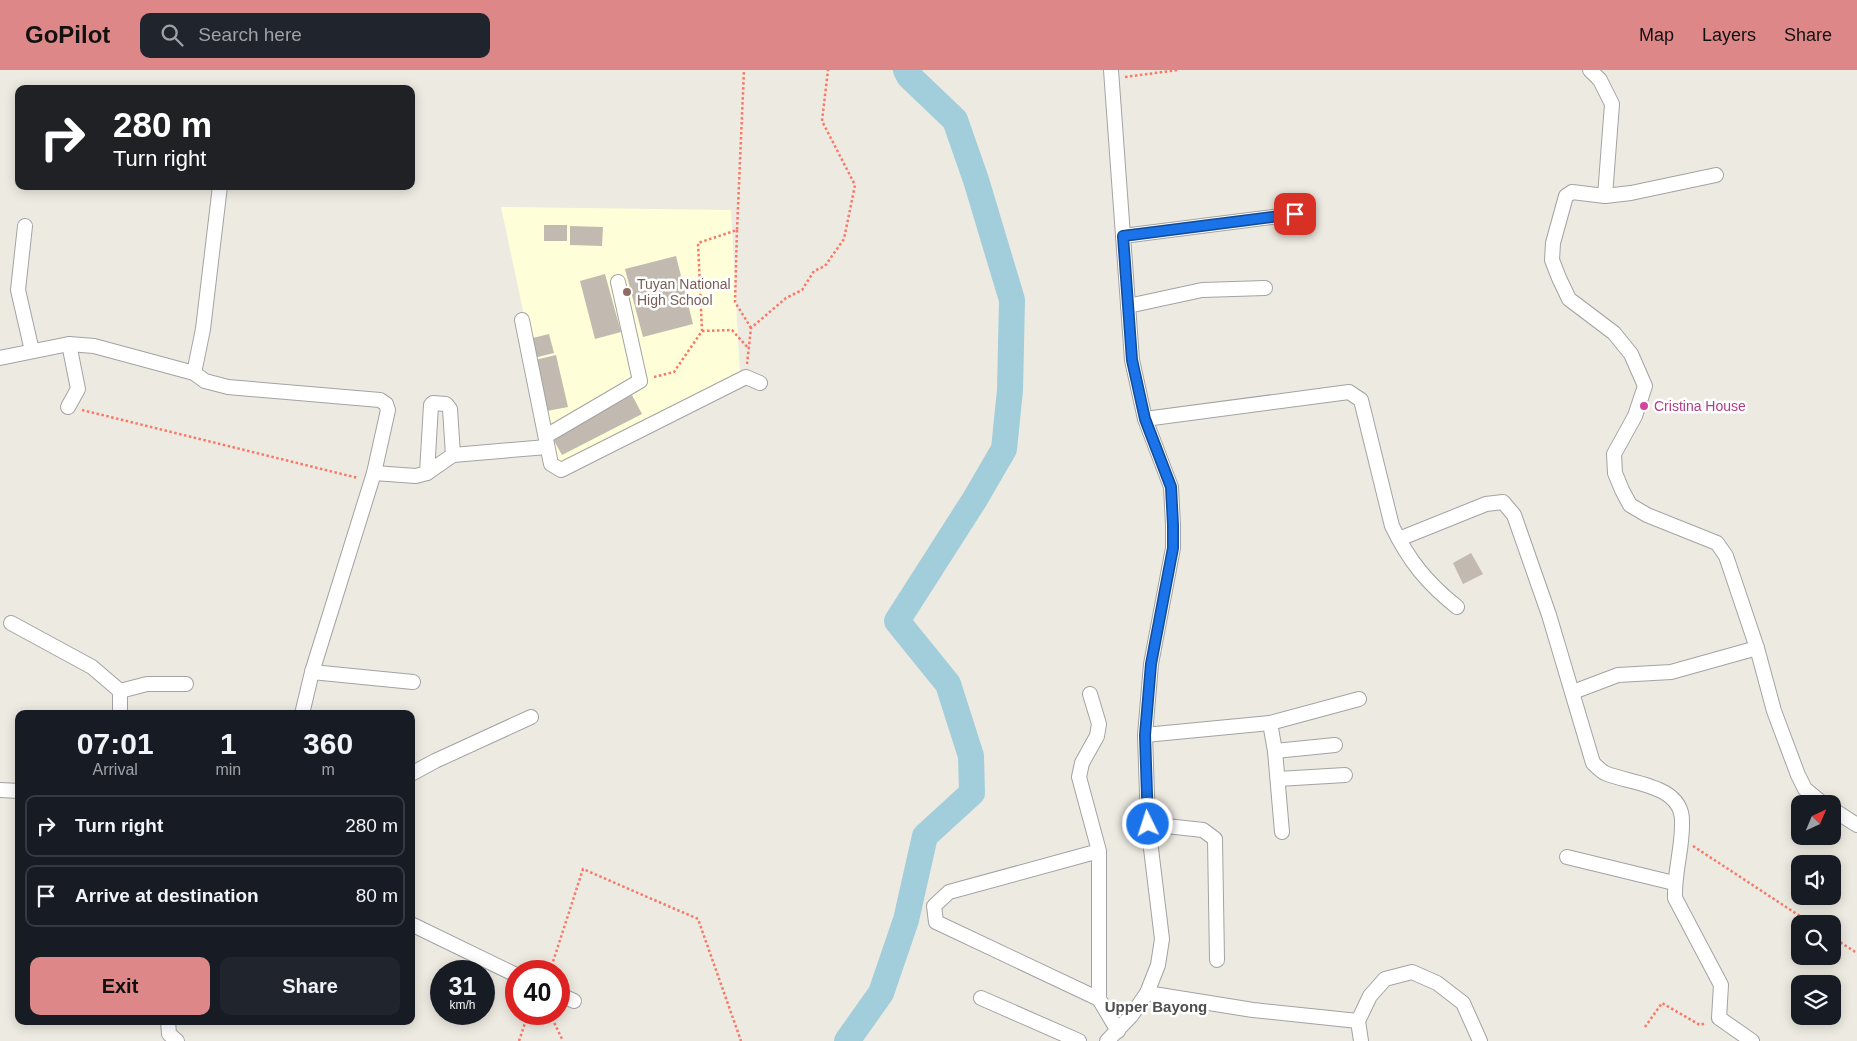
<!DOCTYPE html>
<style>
body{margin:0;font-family:Arial,sans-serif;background:#20242c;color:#f1f3f6;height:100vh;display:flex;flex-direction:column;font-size:19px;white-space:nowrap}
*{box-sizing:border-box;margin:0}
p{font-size:16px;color:#9ea1a6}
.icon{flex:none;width:28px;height:28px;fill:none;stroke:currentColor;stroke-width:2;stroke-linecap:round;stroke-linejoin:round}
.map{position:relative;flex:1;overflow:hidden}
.sheet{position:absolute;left:15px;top:640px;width:400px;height:315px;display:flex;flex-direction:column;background:#171b24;border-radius:10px;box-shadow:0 2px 12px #0003}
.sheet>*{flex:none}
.banner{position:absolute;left:15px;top:15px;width:400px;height:105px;border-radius:10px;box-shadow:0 2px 12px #0003;background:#202124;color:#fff;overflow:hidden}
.needle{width:32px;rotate:44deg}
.fabs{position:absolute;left:1791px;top:725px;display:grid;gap:10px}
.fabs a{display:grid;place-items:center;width:50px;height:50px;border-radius:10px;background:#171b24;box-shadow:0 2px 12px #0003;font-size:25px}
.speed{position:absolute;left:430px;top:890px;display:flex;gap:10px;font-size:25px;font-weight:700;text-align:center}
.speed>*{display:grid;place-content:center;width:65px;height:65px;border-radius:50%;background:#171b24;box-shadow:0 2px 12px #0003;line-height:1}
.speed small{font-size:12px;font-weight:400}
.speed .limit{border:8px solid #d22;background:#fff;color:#111}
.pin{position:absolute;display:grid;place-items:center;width:42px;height:42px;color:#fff;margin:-21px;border-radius:10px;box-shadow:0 2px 8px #0006}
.me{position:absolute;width:55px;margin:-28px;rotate:356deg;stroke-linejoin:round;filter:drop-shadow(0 0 4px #0008)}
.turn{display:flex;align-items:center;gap:18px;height:105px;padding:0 15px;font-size:22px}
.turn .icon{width:65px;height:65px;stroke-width:2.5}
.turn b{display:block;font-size:35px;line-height:42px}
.eta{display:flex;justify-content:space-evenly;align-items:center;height:85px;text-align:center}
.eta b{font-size:30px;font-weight:800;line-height:35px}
.cta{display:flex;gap:10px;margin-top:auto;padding:10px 15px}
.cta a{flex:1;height:58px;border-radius:10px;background:#de8788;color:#111;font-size:20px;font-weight:800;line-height:58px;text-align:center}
.cta a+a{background:#20242c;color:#f1f3f6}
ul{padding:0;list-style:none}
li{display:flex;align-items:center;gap:15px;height:62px;margin:0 10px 8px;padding:0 5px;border:2px solid #363941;border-radius:10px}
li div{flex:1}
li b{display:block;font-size:19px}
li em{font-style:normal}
header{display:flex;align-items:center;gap:30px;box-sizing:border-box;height:70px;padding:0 25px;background:#de8788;color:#111}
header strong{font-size:24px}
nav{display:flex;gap:28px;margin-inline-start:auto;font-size:18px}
.search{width:350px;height:45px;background:#20242c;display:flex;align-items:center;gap:12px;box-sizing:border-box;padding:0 18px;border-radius:10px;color:#9ea1a6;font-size:19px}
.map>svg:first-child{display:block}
.education{fill:#feffd9}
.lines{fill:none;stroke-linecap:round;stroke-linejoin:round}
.river{stroke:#a2cddb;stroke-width:26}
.building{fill:#c2b9b1}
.minor-casing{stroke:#a3a3a3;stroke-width:16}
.path{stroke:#f97867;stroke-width:2.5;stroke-dasharray:2.5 2.5;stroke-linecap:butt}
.minor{stroke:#fff;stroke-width:14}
.route-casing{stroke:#114b97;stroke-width:12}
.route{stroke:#1a73e8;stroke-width:9}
.education-dot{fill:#8d6e63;stroke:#fff;stroke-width:2}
.hotel-dot{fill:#d1479c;stroke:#fff;stroke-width:2}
.labels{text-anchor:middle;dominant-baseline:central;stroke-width:5;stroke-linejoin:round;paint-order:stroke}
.education-label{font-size:14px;fill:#785e54;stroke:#fff;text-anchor:start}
.hotel-label{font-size:14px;fill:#b23c85;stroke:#fff;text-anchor:start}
.neighbourhood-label{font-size:15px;font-weight:bold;fill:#4f4f4f;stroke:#fff}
</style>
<header>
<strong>GoPilot</strong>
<div class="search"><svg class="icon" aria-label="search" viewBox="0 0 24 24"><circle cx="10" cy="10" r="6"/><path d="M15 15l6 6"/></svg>Search here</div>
<nav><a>Map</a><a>Layers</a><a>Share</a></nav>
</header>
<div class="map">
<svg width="1857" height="971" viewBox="0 0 1857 971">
<rect width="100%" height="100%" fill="#edeae1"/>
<path class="education" d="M501 137 731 140 740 304 556 395Z"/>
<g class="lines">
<path class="river" d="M847 971 881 923 906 850 925 766 972 723 971 686 948 614 897 551 975 429 1004 379 1010 320 1012 230 976 110 955 50 909 6 906 0"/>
</g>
<g class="building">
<rect x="544" y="155" width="23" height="16"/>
<path d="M570 156 603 157 602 176 570 175Z"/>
<path d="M676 186 693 254 643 267 625 199Z"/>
<path d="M605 204 621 262 595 269 580 211Z"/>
<path d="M549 264 554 283 534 288 529 269Z"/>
<path d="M556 285 568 337 547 341 535 290Z"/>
<path d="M632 325 642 344 562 385 552 367Z"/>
<path d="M1471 483 1483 504 1463 514 1453 493Z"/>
</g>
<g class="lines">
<defs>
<g id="minor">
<path d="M1590 0 1600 10 1612 34 1605 126"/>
<path d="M1716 105 1631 123 1605 126 1572 122 1566 126 1553 173 1552 190 1559 208 1569 229 1614 263 1631 284 1645 316 1635 346 1614 384 1615 403 1622 420 1630 435 1647 445 1717 473 1726 486 1757 578 1774 641 1798 705 1805 719 1823 734"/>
<path d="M25 156 18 220 32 281"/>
<path d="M1123 166 1295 144"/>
<path d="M1128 236 1202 220 1265 218"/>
<path d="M522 250 551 394 561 400 746 307 760 313"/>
<path d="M0 288 69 274 94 276 194 303 205 311 228 317 380 330 386 334 388 340 374 403 312 602 302 644"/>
<path d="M194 303 203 259 220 116"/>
<path d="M68 337 78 319 69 274"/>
<path d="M1145 349 1349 322 1361 330 1392 456C1409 491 1427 513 1457 537"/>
<path d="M546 366 640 311 618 212"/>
<path d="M374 403 416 406 427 403 453 385 547 377"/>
<path d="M427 403 431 335 433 333 446 334 450 339 453 385"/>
<path d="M1399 469 1486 434 1503 432 1514 445 1549 545 1593 693C1597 697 1601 701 1605 703 1630 714 1682 714 1682 751 1683 777 1674 802 1675 828L1721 915 1719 948 1752 971"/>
<path d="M11 553 92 597 120 621V644"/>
<path d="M312 602 413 612"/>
<path d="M120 621 147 614H186"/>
<path d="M1573 622 1618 605 1671 602 1757 578"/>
<path d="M1090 624 1099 654 1097 666 1082 693 1079 707 1099 781V929L936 852 934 836 949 822 1099 781"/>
<path d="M1270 653 1275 681 1282 762"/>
<path d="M1145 665 1270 653 1359 629"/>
<path d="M1275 681 1335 675"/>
<path d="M411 704 435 691 531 647"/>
<path d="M1278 709 1345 705"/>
<path d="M0 720 19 721"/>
<path d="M1832 739 1857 755"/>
<path d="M1148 754 1203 760 1215 769 1217 890"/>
<path d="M1567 787 1674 813"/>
<path d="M411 854 516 905"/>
<path d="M1147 923 1253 940 1358 951 1370 926 1385 909 1412 902 1437 913 1463 933 1480 971"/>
<path d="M559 924 574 931"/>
<path d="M981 928 1079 971"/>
<path d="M1099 929 1118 961"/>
<path d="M168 951 169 964 177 971"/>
<path d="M1358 951 1361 971"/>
<path d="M1107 971 1131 946 1147 923 1158 895 1162 869 1148 754 1145 665 1151 594 1173 478V455L1171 417 1145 349 1132 290 1111 0"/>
</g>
</defs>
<use href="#minor" class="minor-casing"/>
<g class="path">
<path d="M1125 7 1178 0"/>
<path d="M737 160 735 232 751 258"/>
<path d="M702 261 732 260 749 279"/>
<path d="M747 294 751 258 786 228 802 220 814 201 825 196 844 169 855 115 822 51 828 0"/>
<path d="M654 307 674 302 702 261 698 173 737 160 744 0"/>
<path d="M82 340 358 408"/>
<path d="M1693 776 1812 854"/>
<path d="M1832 867 1857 883"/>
<path d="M550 901 583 799 698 849 741 971"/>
<path d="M550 944 563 971"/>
<path d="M1645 957 1662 933 1700 955 1706 953"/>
<path d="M519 971 528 944"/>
</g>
<use href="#minor" class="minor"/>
</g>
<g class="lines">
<defs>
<path id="route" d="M1148 754 1145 665 1151 594 1173 478V455L1171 417 1145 349 1132 290 1123 166 1295 144"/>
</defs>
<use href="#route" class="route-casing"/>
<use href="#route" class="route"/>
</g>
<circle class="education-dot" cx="627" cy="222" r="5"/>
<circle class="hotel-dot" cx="1644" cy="336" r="5"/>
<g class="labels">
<g class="education-label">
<text x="637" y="214">Tuyan National<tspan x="637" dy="16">High School</tspan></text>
</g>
<g class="hotel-label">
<text x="1654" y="336">Cristina House</text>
</g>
<g class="neighbourhood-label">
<text x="1156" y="936">Upper Bayong</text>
</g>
</g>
</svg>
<div class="fabs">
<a><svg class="needle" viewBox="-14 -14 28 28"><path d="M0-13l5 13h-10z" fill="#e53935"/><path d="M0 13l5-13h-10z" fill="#9ea1a6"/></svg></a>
<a><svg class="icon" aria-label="sound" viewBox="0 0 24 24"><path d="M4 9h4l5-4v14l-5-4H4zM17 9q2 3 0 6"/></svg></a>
<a><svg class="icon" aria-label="search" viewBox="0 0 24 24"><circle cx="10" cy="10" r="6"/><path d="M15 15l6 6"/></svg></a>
<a><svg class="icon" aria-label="layers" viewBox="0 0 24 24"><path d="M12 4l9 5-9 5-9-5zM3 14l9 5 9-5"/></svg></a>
</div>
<div class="speed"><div>31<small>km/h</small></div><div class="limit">40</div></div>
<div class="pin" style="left:1295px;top:144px;background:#d93025"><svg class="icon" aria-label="arrive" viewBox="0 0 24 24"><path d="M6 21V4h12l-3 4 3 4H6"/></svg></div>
<svg class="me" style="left:1148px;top:754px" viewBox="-20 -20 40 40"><circle r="17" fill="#1a73e8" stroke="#fff" stroke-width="3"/><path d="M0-11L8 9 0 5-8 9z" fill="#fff"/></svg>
<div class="banner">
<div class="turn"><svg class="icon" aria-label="right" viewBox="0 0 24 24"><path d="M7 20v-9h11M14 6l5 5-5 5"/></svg><div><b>280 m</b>Turn right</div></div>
</div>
<section class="sheet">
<div class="eta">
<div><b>07:01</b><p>Arrival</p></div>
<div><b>1</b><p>min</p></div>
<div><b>360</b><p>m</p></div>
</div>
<ul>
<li><svg class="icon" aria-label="right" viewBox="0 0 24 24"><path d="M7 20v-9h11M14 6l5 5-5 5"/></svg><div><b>Turn right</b></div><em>280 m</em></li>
<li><svg class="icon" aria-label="arrive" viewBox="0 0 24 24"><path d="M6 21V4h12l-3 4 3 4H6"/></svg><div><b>Arrive at destination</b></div><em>80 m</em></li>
</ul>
<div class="cta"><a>Exit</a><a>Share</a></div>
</section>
</div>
